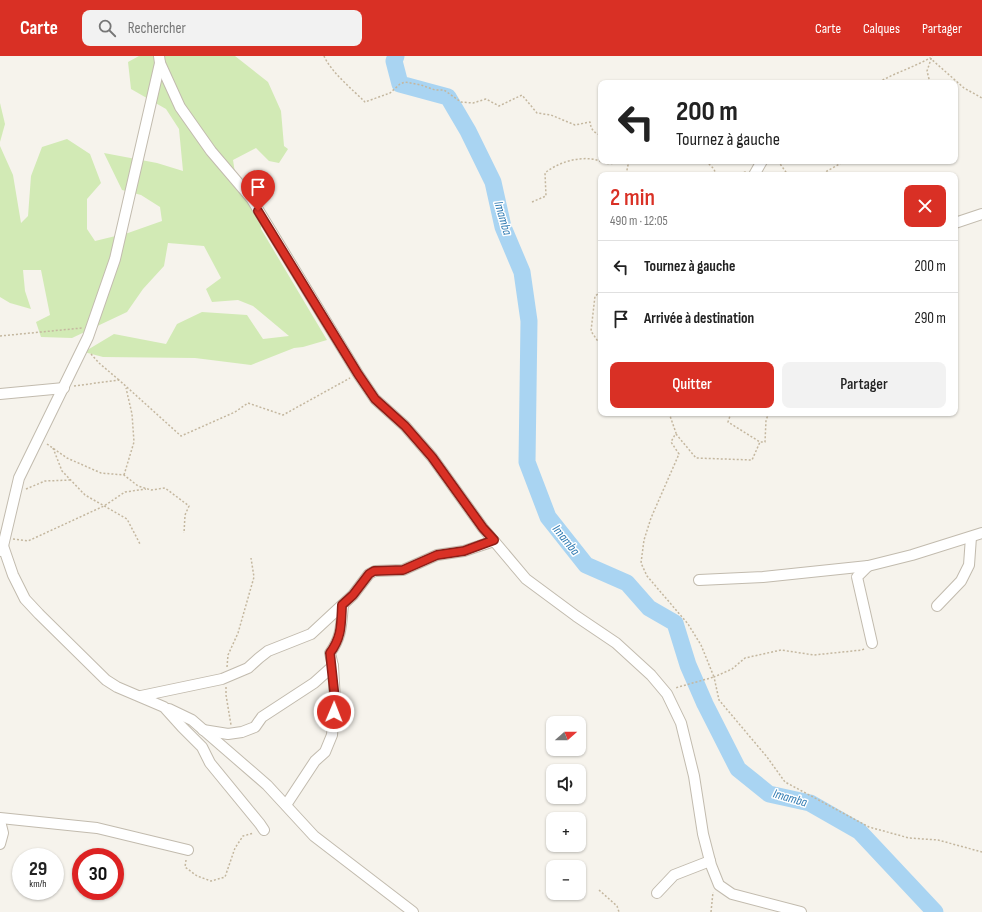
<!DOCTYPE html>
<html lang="fr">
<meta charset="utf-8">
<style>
body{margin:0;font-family:"Sofia Sans Condensed",sans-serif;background:#f2f2f2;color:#222;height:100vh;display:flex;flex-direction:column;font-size:15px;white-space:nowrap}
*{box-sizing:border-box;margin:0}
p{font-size:13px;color:#767676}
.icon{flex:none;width:22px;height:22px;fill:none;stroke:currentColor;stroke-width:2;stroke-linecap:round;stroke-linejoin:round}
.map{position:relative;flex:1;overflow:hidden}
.details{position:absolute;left:598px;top:116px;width:360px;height:244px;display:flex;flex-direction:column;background:#fff;border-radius:8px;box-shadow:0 1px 3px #0004}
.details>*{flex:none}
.hud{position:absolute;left:598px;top:24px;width:360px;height:84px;border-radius:8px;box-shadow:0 1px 3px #0004;background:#fff;color:#222;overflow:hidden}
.needle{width:26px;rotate:69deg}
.tools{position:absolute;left:546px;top:660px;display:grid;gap:8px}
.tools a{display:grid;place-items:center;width:40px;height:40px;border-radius:8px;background:#fff;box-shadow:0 1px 3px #0004;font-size:20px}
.speed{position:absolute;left:12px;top:792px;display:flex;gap:8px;font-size:20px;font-weight:700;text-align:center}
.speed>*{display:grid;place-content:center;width:52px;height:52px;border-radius:50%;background:#fff;box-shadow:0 1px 3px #0004;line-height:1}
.speed small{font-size:10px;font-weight:400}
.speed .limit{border:6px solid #d22;background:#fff;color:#111}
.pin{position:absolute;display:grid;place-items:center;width:34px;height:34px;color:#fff;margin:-41px -17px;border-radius:50% 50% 50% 0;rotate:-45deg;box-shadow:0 0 4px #0007}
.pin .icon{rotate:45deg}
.me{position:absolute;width:44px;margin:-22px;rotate:1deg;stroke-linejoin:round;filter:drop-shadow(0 0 3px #0008)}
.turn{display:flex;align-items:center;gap:14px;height:84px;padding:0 12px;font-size:18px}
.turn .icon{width:52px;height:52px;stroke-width:2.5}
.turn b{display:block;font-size:28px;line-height:34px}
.round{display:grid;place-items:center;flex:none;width:42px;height:42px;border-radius:8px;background:#f2f2f2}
.head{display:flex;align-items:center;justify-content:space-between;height:68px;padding:0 12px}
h1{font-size:24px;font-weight:600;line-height:30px;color:#d93025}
.button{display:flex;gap:8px;margin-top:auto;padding:8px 12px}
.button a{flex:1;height:46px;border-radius:8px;background:#d93025;color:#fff;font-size:16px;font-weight:600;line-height:46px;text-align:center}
.button a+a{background:#f2f2f2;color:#222}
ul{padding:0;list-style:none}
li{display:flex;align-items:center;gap:12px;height:52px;padding:0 12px;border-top:1px solid #e0e0e0}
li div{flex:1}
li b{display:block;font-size:15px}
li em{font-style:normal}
header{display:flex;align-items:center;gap:24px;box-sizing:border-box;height:56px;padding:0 20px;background:#d93025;color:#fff}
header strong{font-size:19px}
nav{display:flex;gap:22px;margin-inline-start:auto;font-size:14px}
.search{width:280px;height:36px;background:#f2f2f2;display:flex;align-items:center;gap:10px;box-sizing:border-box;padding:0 14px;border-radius:8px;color:#767676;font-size:15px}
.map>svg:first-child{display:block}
.green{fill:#d2eab5}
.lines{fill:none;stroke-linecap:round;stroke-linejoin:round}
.river{stroke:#a9d4f2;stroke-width:17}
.minor-casing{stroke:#c2bbae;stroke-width:12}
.path{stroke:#c4b79f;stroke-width:1.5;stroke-dasharray:2 2;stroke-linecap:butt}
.minor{stroke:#fff;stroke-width:10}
.route-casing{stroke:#8d1f18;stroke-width:10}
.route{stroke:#d93025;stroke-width:7}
.labels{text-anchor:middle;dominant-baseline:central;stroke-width:3;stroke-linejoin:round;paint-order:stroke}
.water-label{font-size:13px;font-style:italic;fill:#2e7ab2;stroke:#fff}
</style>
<header>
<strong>Carte</strong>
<div class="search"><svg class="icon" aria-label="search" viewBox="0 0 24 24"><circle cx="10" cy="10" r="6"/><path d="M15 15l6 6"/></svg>Rechercher</div>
<nav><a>Carte</a><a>Calques</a><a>Partager</a></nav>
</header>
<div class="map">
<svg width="982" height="856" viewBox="0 0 982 856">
<rect width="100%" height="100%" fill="#f6f3ec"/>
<g class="green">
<path d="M139 0H235L268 26 281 55 284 90 288 93 279 107 269 105 256 92 233 104 235 117 262 159 261 173 327 284 303 291 294 292 251 309 195 302 103 301 84 296 114 278 166 288 177 268 202 256 247 259 263 283 289 280 253 250 238 244 212 246 206 233 221 222 204 190 168 187 164 210 143 233 127 256 72 282 41 281 36 266 50 259 41 214H23L25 235 31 253 10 247 0 241V90L13 119 21 167 28 160 31 120 42 91 67 83 90 98 101 127 87 143V173L95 185 128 177 162 165 160 151 141 139 122 134 104 97 157 107 183 115 179 73 166 53 131 33 128 6Z"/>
<path d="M0 47 5 68 0 86Z"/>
</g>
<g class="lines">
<path class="river" d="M396 0 394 5 400 28 448 41 468 75 493 126 503 171 522 216 529 265 527 406 548 461 586 509 627 527 649 552 675 567 688 609 705 648 738 713 769 738 810 747 859 775 935 856"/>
<defs>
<g id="minor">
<path d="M159 0 160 7 180 51 211 95 251 142 358 318 375 343 405 370 432 401 483 472 526 523 576 560 616 587 651 619 667 638 681 667 694 720 703 778 711 809 719 829 732 838 801 856"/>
<path d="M754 119 762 105"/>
<path d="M955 167 982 158"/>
<path d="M0 338 64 332"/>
<path d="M3 490 13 519 25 543 39 558 106 624 117 631 164 651 182 671 202 691 210 707 260 768 264 774"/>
<path d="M0 495 3 490 19 422 88 281 115 203 160 7"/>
<path d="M868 510 857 521 872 587"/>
<path d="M699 524 763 521 868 510 912 499 982 477"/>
<path d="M937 550 961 525 969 509 971 481"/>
<path d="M141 640 222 623 248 612 259 602 268 595 311 578 353 539 369 518 375 515 403 514 437 499 464 495 494 485"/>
<path d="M169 653 192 664 267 729 314 780 413 856"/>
<path d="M203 674 228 678 242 676 255 671 262 661 314 627 333 610 330 597C342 581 341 568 343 549"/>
<path d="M286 749 315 705 325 696 332 679 335 644 333 610"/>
<path d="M0 762 97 772 188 794"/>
<path d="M0 765 3 777 0 788"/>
<path d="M657 837 674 819 710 805"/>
</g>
</defs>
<use href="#minor" class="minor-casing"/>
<g class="path">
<path d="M324 0C331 16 353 34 365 46L390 37 400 28 405 26 421 29 435 34H444L461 46 473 47 486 43 499 50 522 39 537 57 551 59 575 69 590 66C591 73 593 76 600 79L601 86"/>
<path d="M875 27C882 25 888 21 895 18 907 13 919 8 930 2L964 32 982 42"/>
<path d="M930 27 927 15 932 0"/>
<path d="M626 105 628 109 626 119"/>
<path d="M706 105 714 113 716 119"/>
<path d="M778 105 788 119"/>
<path d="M716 118H734L746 116"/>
<path d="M824 119 827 115 845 105"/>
<path d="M532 146 546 140 545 117C557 107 576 101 592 103 604 105 606 111 619 105"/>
<path d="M601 236 595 240 591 275 601 290"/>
<path d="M0 280 82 272"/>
<path d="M91 298 99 307 119 324"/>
<path d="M74 330 119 324 181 380 235 356 248 347 283 359 350 322"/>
<path d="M669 357 676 377 671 386 679 398 651 462 644 484 641 507 647 520 688 568 701 589 714 621 675 632"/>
<path d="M731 357 728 366 760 386H765L766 364 769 357"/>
<path d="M676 378 696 402 752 404 760 386"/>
<path d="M47 388 67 402 101 417 124 419 138 430 151 434 165 432 189 450 185 459 184 477"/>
<path d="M53 392 62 415 85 439 127 463 140 488"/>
<path d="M124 419 134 386 132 358 126 332"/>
<path d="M26 433 45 425 71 424"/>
<path d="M13 483 28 485 104 450 125 436 146 433"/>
<path d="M864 593 862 594 814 599 781 594 745 602 732 613 714 621 719 644 767 701 785 726 869 771 909 782 938 784 982 796"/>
<path d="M227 611 228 599 238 577 254 521 251 502"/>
<path d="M226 631V639L231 669"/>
<path d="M186 804 185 811 197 820 211 825 225 821 235 792 243 780 254 777"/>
<path d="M599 834 617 850 619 856"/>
<path d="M711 856 713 836"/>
</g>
<use href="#minor" class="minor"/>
</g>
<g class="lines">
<defs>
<path id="route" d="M258 155 358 318 375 343 405 370 432 401 483 472 494 484 464 495 437 499 403 514 374 515 369 518 353 539 342 549C341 568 342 581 330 597L335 644 334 656"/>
</defs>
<use href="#route" class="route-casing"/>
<use href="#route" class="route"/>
</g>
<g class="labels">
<g class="water-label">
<text transform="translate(503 162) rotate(74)">Imamba</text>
<text transform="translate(566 484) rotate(51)">Imamba</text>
<text transform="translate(790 742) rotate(16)">Imamba</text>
</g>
</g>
</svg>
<div class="tools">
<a><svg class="needle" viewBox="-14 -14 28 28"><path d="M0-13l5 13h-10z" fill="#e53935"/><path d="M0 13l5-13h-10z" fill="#767676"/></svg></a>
<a><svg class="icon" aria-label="sound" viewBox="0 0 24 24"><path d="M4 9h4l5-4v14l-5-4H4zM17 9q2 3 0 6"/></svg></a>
<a>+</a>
<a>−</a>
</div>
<div class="speed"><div>29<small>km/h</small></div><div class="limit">30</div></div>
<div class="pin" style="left:258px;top:155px;background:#d93025"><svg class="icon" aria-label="arrive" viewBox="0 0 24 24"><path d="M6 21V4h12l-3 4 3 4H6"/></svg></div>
<svg class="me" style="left:334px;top:656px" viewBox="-20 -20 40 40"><circle r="17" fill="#d93025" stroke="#fff" stroke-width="3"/><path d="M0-11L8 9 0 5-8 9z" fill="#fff"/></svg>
<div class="hud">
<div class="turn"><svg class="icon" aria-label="left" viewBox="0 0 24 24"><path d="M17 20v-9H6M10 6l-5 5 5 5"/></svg><div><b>200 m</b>Tournez à gauche</div></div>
</div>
<section class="details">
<div class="head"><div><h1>2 min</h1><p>490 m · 12:05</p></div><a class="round" style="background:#d93025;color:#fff"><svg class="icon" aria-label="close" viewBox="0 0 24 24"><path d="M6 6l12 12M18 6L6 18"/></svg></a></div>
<ul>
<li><svg class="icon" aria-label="left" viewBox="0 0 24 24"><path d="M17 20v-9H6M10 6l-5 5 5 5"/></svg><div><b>Tournez à gauche</b></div><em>200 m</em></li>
<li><svg class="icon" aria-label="arrive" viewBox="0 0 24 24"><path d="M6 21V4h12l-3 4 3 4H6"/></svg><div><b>Arrivée à destination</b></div><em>290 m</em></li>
</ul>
<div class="button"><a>Quitter</a><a>Partager</a></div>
</section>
</div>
